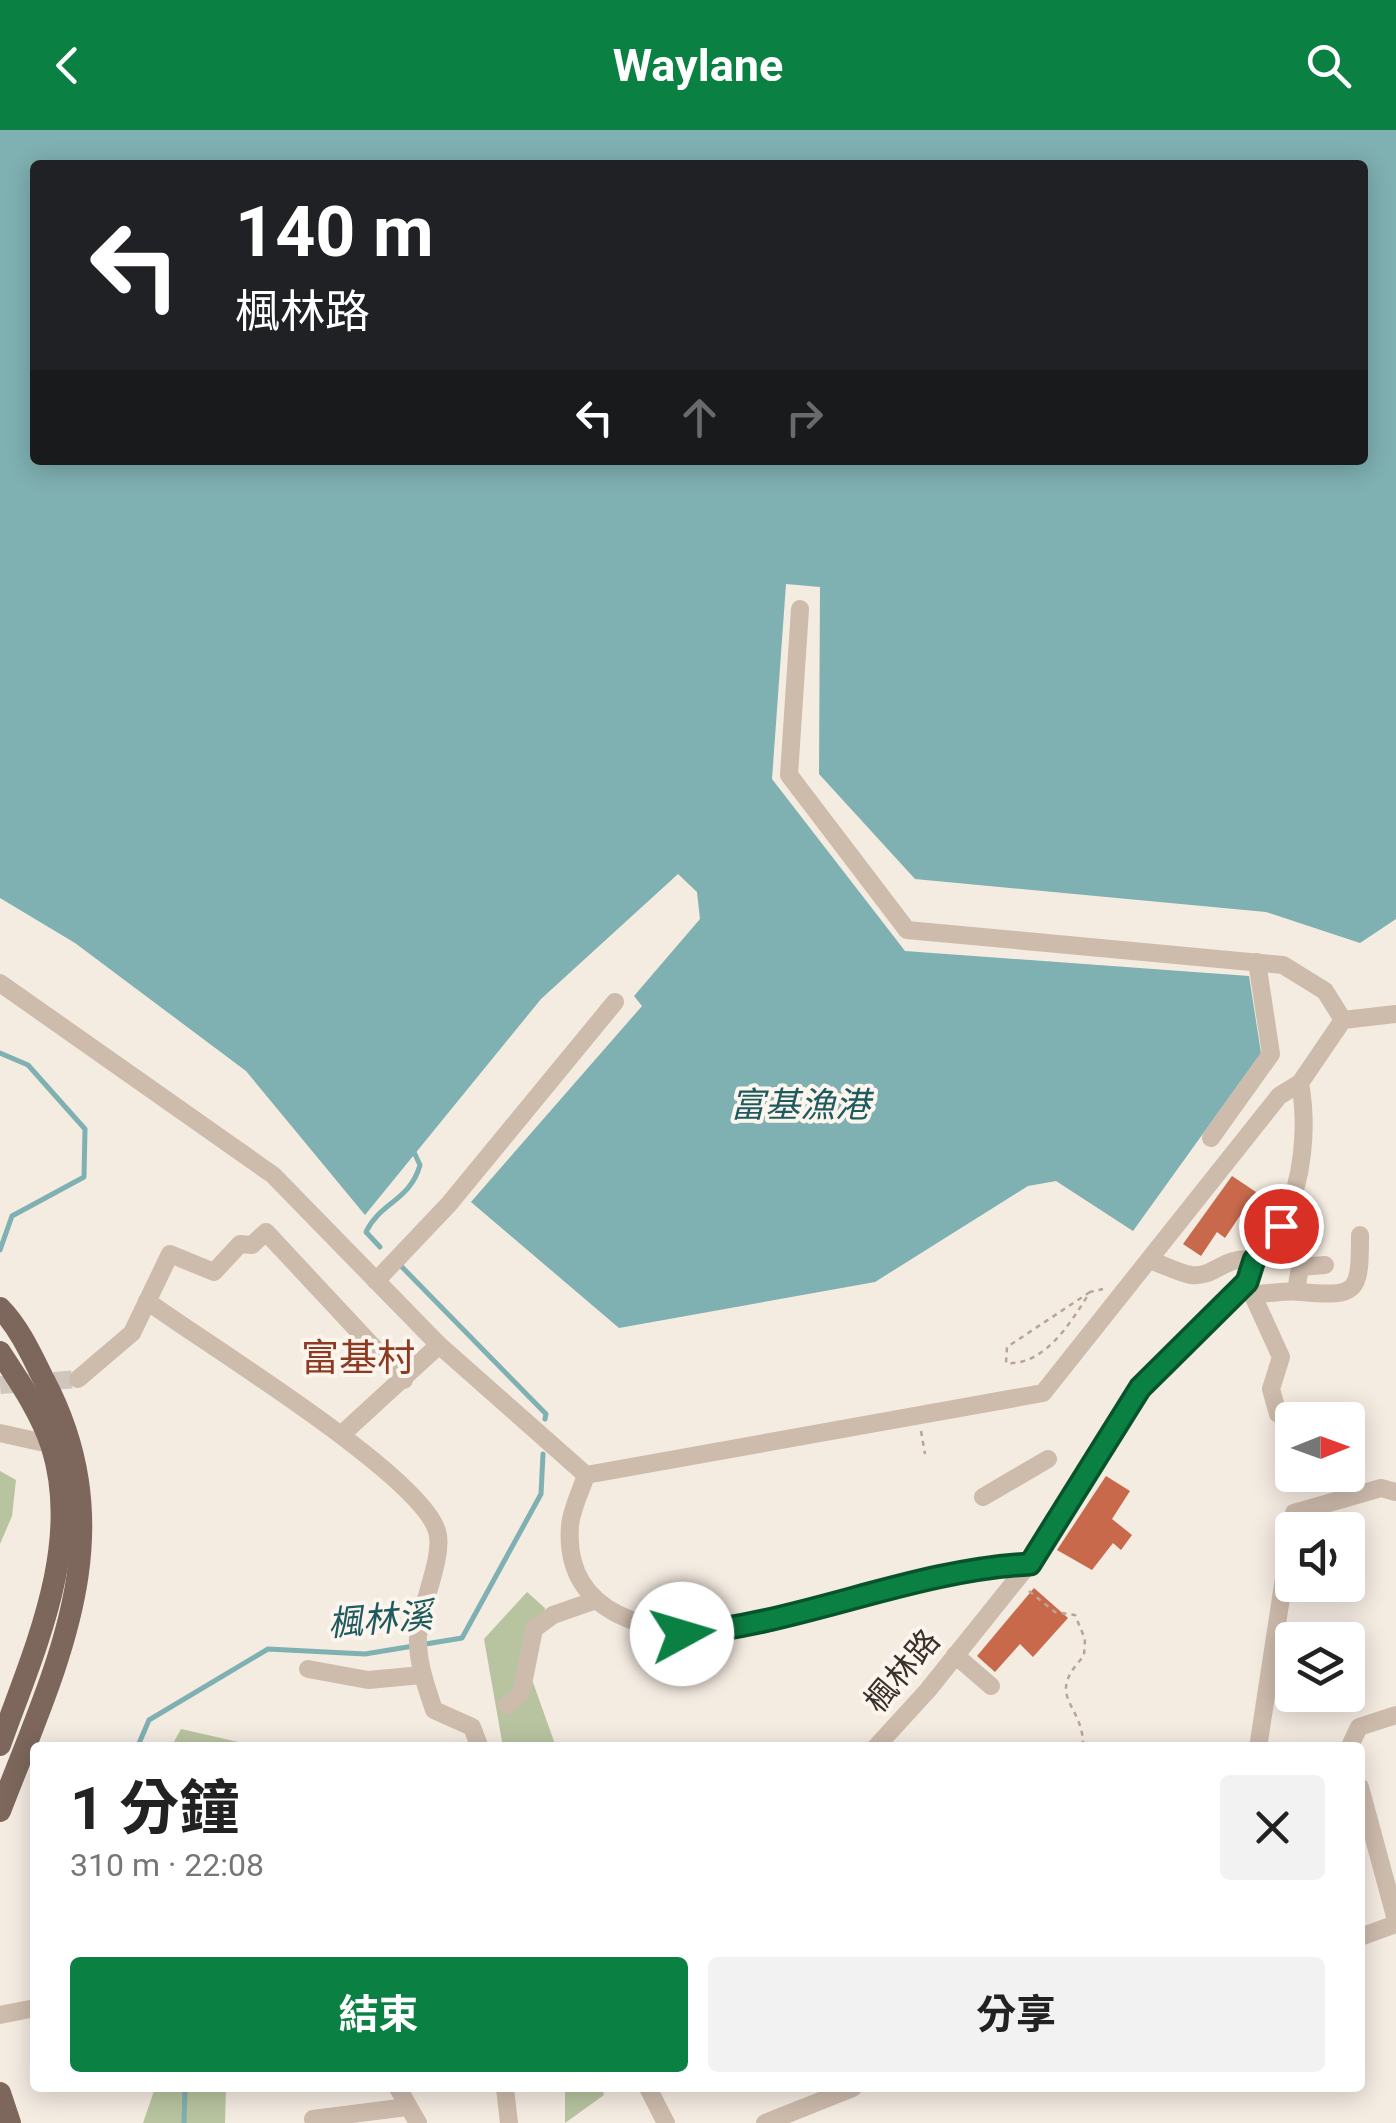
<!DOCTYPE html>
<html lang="zh-TW">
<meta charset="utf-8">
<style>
body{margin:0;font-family:Roboto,"Noto Sans TC",sans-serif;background:#f2f2f2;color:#222;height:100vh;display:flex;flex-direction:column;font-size:38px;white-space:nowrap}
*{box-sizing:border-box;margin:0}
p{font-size:32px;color:#767676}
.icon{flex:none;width:55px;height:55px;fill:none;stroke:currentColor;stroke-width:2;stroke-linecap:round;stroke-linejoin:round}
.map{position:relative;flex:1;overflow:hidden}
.drawer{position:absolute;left:30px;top:1612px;width:1335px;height:350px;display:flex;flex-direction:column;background:#fff;border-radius:10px;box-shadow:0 5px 25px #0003}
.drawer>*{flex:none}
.top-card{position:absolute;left:30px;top:30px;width:1338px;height:305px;border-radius:10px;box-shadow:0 5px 25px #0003;background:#202124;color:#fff;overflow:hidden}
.needle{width:65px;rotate:89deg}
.buttons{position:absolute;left:1275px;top:1272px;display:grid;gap:20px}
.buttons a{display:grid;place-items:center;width:90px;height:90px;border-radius:10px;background:#fff;box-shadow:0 5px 25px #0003;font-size:50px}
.pin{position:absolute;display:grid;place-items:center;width:85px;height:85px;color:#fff;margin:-42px;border:5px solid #fff;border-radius:50%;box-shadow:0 2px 10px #0007}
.me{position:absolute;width:110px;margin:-55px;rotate:84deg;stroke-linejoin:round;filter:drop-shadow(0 0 8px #0008)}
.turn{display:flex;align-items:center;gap:35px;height:210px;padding:0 40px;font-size:45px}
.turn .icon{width:130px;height:130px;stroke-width:2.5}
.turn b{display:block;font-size:70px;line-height:85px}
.lanes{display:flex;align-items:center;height:95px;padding:0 40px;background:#0003;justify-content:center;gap:50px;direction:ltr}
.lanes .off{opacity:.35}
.round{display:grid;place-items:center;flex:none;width:105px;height:105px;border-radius:10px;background:#f2f2f2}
.head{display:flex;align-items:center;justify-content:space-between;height:170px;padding:0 40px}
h1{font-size:60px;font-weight:700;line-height:75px}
.action{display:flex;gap:20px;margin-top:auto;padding:20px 40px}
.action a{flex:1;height:115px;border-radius:10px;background:#0b8043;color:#fff;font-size:40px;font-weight:700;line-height:115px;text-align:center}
.action a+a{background:#f2f2f2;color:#222}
header{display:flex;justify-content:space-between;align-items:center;height:130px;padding:0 40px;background:#0b8043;color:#fff;font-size:45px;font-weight:700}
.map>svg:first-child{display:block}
.green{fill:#b8c4a0}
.water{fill:#7fb0b2;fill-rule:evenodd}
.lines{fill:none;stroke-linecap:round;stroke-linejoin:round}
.stream{stroke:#7fb0b2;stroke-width:5}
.building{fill:#c8694b}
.minor-tunnel{stroke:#cfc6bd;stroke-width:18;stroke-dasharray:18 9;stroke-linecap:butt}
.path{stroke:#b9a596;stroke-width:2.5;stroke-dasharray:5 5;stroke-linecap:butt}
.minor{stroke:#cdbbac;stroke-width:18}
.major{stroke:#7d675c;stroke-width:22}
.route-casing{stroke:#07532c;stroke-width:25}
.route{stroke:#0b8043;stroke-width:18}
.labels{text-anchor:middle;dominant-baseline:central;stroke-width:8;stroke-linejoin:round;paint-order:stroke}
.street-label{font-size:32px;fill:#3b302b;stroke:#fbf5ee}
.water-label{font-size:35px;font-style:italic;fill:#1f5a5e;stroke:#fbf5ee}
.quarter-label{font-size:38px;fill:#8c3b22;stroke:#fbf5ee}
</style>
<header><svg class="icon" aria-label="back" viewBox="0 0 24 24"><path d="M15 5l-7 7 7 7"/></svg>Waylane<svg class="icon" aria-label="search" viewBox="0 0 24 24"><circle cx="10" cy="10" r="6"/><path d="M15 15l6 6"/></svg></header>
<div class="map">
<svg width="1396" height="1993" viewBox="0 0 1396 1993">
<rect width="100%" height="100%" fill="#f4ebe1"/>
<g class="green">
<path d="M0 1341 16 1350 12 1386 0 1414Z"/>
<path d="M527 1462 545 1478 530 1544 556 1617H503L484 1509Z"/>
<path d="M181 1599 261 1617H262H171Z"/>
<path d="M155 1958H226L225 1993H143Z"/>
<path d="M565 1958H602L604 1965 565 1993Z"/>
</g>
<path class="water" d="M0 0H1396V789L1360 813 1266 782 915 749 819 644 820 457 786 454 772 649 905 821 1249 846 1261 923 1133 1101 1056 1051 1028 1056 875 1152 619 1198 471 1072 642 876 634 866 700 789 697 762 678 744 541 869 365 1085 246 941 75 813 0 768ZM35 35H1362V330H35Z"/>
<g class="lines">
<g class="stream">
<path d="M0 923 28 935 85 999 84 1047 12 1086 0 1120"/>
<path d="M380 1117 366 1102C380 1072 410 1071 420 1035L413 1020"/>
<path d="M402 1137 546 1284 545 1289"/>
<path d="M137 1618 149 1590 268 1519 365 1524 462 1508 541 1364 543 1324"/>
<path d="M184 1993 185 1958"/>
</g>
</g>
<g class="building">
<path d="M1232 1046 1256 1062 1225 1108 1217 1102 1201 1126 1183 1114Z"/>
<path d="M1106 1346 1130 1361 1112 1389 1132 1405 1121 1420 1113 1413 1092 1440 1057 1420Z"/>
<path d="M1034 1458 1068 1488 1033 1527 1020 1514 995 1542 977 1526Z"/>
</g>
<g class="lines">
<path class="minor-tunnel" d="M0 1255 78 1249"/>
<g class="path">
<path d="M1090 1162 1007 1217 1006 1233C1045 1236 1071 1192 1090 1162L1103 1159"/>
<path d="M921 1301 925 1324"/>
<path d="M1029 1461 1055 1482 1075 1485 1085 1509 1084 1526C1043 1569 1085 1573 1083 1618"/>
<path d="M1114 1618 1142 1613 1152 1618"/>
</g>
<g class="minor">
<path d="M800 479 789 645 907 800 1283 835 1325 861 1343 890"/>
<path d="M0 853 273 1045 439 1215 586 1345"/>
<path d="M1211 1008 1271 924 1257 832"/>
<path d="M1152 1131C1164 1135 1179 1143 1191 1145 1215 1148 1224 1125 1254 1130"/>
<path d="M376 1151 449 1074 615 872"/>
<path d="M1249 1157 1281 1227 1271 1259 1278 1284"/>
<path d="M1296 1161 1300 1137 1325 1135"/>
<path d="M1254 1164C1269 1164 1286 1160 1301 1162 1358 1167 1360 1163 1360 1105"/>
<path d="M147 1171C204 1213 420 1344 437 1401 445 1426 419 1478 418 1506 417 1531 426 1556 434 1580L472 1597 480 1618"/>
<path d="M78 1249 132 1203 170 1124 214 1142 240 1114 252 1115 266 1102 404 1250"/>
<path d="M0 1303 58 1316"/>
<path d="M341 1305 439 1215"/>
<path d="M586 1345 1043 1263 1279 966 1300 953 1343 890 1396 884"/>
<path d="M586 1345C581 1361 571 1380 570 1396 563 1487 654 1506 724 1500L991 1436 1029 1434"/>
<path d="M983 1367 1048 1329"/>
<path d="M955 1525 991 1556"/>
<path d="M308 1539 368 1550 422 1545"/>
<path d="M507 1575 521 1564 534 1499 553 1485 596 1470"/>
<path d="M875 1618 928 1560 1029 1434 1140 1258 1247 1152C1254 1127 1272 1114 1283 1092 1303 1051 1308 997 1300 953"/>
<path d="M1258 1618 1294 1383 1381 1358 1396 1362"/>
<path d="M1349 1618 1359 1597 1396 1585"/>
<path d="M1360 1657 1396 1790"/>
<path d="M1360 1807 1396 1794"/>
<path d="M0 1885 35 1878"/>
<path d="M398 1958 418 1993"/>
<path d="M505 1958 509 1993"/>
<path d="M648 1958 666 1993"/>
<path d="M313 1989 407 1977"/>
<path d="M765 1993 853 1958"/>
</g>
<g class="major">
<path d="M0 1178C19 1197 32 1226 44 1250 125 1404 57 1533 0 1681"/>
<path d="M0 1222C19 1251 41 1283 52 1317 83 1417 33 1522 0 1615"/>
<path d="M0 1963 10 1993"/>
</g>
</g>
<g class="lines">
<defs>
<path id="route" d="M682 1504C800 1494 912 1440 1030 1434L1140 1258 1247 1152 1254 1130 1281 1096"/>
</defs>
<use href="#route" class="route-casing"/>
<use href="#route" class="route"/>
</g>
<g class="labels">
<g class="street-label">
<text transform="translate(902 1541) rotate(-50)">楓林路</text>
</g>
<g class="water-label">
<text x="800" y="975">富基漁港</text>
<text transform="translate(380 1490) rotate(-5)">楓林溪</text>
</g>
<g class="quarter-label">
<text x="358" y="1228">富基村</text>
</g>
</g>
</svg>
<div class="buttons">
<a><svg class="needle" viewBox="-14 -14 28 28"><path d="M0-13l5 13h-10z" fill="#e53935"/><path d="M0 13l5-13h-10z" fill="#767676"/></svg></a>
<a><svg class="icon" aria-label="sound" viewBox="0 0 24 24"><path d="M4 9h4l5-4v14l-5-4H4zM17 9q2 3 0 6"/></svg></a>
<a><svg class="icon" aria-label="layers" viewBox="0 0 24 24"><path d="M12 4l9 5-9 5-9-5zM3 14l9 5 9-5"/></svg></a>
</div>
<div class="pin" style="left:1281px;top:1096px;background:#d93025"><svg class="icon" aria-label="arrive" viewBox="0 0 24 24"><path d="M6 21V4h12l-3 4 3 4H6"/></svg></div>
<svg class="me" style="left:682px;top:1504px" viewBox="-20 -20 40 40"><circle r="19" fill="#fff"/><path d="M0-13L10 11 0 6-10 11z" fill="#0b8043"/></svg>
<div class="top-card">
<div class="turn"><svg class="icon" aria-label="left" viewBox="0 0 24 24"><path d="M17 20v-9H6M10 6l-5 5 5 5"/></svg><div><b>140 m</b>楓林路</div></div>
<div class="lanes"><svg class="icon" aria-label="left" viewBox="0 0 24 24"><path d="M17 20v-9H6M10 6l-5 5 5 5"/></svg><svg class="icon off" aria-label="ahead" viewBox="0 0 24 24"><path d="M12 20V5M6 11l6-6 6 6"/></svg><svg class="icon off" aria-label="right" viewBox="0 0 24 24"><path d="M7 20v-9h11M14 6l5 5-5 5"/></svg></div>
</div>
<section class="drawer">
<div class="head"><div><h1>1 分鐘</h1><p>310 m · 22:08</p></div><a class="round"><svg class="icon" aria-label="close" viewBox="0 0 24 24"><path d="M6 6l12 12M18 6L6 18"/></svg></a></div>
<div class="action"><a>結束</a><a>分享</a></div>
</section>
</div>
